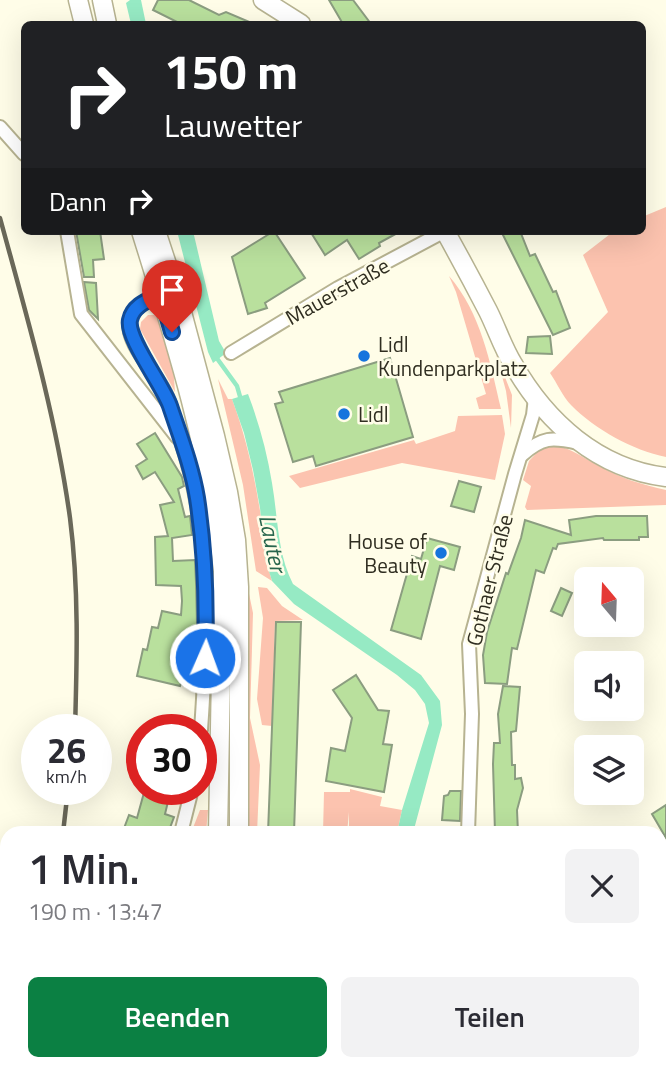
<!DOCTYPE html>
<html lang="de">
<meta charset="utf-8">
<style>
body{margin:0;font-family:"Titillium Web",sans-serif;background:#f2f2f3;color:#2b2b33;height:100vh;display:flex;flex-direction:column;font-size:26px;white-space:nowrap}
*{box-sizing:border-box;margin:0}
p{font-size:23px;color:#7c7c81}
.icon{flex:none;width:38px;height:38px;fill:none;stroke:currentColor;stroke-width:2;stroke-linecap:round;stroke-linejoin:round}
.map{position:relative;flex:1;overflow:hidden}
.drawer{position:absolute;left:0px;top:826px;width:667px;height:245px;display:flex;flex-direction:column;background:#fff;border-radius:21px 21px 0 0;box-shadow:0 7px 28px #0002}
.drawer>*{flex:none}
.banner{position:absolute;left:21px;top:21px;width:625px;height:214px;border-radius:10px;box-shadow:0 7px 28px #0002;background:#202124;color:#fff;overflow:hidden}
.needle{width:46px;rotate:341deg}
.buttons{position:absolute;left:574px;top:567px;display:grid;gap:14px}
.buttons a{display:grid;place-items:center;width:70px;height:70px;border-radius:10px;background:#fff;box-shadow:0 7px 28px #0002;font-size:35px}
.speed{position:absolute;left:21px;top:714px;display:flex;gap:14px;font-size:35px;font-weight:700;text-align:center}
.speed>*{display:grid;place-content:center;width:91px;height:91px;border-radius:50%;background:#fff;box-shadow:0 7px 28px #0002;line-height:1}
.speed small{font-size:18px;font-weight:400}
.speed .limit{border:10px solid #d22;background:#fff;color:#111}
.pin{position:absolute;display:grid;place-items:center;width:60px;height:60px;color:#fff;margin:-72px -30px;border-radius:50% 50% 50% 0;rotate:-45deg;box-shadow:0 0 7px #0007}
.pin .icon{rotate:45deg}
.me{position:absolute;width:77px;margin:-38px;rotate:2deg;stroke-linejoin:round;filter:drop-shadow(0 0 5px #0008)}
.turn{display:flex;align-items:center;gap:24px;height:147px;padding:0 28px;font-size:32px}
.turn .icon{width:91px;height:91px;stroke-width:2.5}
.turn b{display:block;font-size:49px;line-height:60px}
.then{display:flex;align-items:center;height:66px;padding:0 28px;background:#0003;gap:14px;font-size:26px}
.round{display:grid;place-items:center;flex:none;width:74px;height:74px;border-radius:10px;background:#f2f2f3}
.headline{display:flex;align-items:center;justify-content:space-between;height:119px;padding:0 28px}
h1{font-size:42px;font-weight:600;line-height:52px}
.cta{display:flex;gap:14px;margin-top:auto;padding:14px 28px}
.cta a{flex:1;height:80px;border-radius:10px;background:#0b8043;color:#fff;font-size:28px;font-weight:600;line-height:80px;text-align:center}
.cta a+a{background:#f2f2f3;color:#2b2b33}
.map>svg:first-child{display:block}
.green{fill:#fcc3af}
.water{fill:#96eac4}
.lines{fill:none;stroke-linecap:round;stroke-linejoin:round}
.stream{stroke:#96eac4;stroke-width:4.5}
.building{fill:#b9e09d;stroke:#8b9d80;stroke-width:2}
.minor-casing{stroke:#b7b391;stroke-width:16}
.secondary-casing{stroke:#b7b391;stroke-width:21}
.minor{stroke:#fff;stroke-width:12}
.secondary{stroke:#fff;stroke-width:18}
.rail{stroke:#6a6859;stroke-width:4.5}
.route-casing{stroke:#114b97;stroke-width:18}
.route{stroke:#1a73e8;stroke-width:12}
.poi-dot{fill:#1674dd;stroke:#fffde8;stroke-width:2.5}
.labels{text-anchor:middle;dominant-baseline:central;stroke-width:5;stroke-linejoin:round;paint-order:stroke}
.street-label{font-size:21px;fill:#302e21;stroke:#fffde8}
.poi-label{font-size:21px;fill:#302e21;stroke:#fffde8;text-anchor:start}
.water-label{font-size:23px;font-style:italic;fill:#27654c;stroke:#fffde8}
</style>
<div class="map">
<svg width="666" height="1071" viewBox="0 0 666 1071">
<rect width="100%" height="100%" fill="#fffde8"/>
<g class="green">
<path d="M666 207V457C632 450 596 430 571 405 563 397 557 383 550 373L608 312 583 255 614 231H642V217Z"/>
<path d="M449 276C481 313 490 362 501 409H479L476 398 486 394 456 292Z"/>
<path d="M148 315H154L160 318 173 364 175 392 140 329 141 322Z"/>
<path d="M496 354 512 395 511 428 506 391Z"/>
<path d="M218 379 228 399H232C245 434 253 469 259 505 264 531 264 556 272 581L256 571 243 485Z"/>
<path d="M502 415 505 434 495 480 402 463 300 488 289 476 414 440 416 444 455 431 458 416Z"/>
<path d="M555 445C572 449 584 458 599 466 620 478 643 485 666 490V505L527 510 525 507 531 486 523 480 529 461 543 446Z"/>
<path d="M246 579 253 613 250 718 260 765 257 833H248Z"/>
<path d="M258 587 267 588 282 606 303 620 275 621 272 726 262 725 257 699 263 618Z"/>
<path d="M350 789 382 797 380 806 402 810 397 833H349V812L347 833H323L324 792H350Z"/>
<path d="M200 810H208L206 833H191Z"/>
</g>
<g class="water">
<path d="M130 0H141L146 24H131L126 3Z"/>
<path d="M177 231H193L219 341 226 353 213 363 208 352Z"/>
<path d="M248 394C259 423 267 452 272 483 278 517 277 553 293 584L421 675 440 701 442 725 413 833H397L402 810 429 723 425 704 415 690 397 675 294 604 272 581 265 558 260 508 253 470 244 433 232 399Z"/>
</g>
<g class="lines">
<path class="stream" d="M216 357 237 386 241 400"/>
</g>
<g class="building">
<path d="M158 0H189L219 15 226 12 254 24H181L153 10Z"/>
<path d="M329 0H353L371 24H343Z"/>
<path d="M76 231H100L104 259 93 260 94 277H84Z"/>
<path d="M274 231 305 278 265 303 267 308 248 314 232 257Z"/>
<path d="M310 231H401L379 243 380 246 359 259 347 240 325 255Z"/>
<path d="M501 231H520L530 256 535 254 553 292 556 291 570 328 553 335Z"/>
<path d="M84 282 96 283 98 319 89 310Z"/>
<path d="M550 336 552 354 526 353 528 337Z"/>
<path d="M390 358 413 437 316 466 313 456 293 462 275 404 283 402 279 392Z"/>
<path d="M155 433 182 477 184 486 178 489 185 517 190 516 192 535 172 538 173 561 195 560 196 583 197 626H193L186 660 188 661 180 686 137 676 143 649 147 650 152 627 158 628 162 611 181 615 182 601 181 586 156 585 155 537 168 536 160 505 174 502 155 472 143 479 136 466 147 459 137 444Z"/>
<path d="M459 481 481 487 474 512 451 506Z"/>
<path d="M596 516H647L648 537H639V540H604L603 538 558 544 556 549 553 548 544 573 536 570 517 649 512 648 507 684 485 683 483 655 487 632 506 573 508 574 521 538 525 520 571 535 569 520Z"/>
<path d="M427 538 460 547 454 570 440 566 421 639 391 630 412 556 421 559Z"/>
<path d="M561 588 572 593 562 616 551 611Z"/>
<path d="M276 622H301L294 833H268Z"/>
<path d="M356 675 378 710 389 711 383 744 392 745 384 792 326 781 331 748 345 751 352 718 333 690Z"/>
<path d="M503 686 520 687 516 731 511 732 512 765H515V779L521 778 523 788 517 810 518 833H495L493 764 494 743H500L498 714Z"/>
<path d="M145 789H171L165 814 174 817 168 833H130L123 831 129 815 137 818Z"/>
<path d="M450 791H461L460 821 442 820 444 796 448 795Z"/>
<path d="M666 805V838L652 814Z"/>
</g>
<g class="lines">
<defs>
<g id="minor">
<path d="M0 127 24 154"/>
<path d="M67 231 81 314 177 437"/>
<path d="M161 294C145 302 126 310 130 332 134 351 156 374 165 392 172 406 175 423 180 438 212 532 208 631 201 730"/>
<path d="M231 353 338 288 445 231"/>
<path d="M522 455C542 437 552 437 578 443"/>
<path d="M181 833 192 789"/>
<path d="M468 833 472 714 469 644 515 474 533 415 535 398"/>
<path d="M660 1027 666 1015"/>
<path d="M90 1071 94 1064"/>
<path d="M451 1071V1064"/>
<path d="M639 1071 642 1064"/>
</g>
<g id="secondary">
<path d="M78 0 84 24"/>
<path d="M102 0 107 24"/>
<path d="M263 0 301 24"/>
<path d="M141 231C176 343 211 455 223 571L218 833"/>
<path d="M156 231 179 301 215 436 228 492 236 540 239 587V833"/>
<path d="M445 231C460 258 474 284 488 311 497 329 503 348 513 364 546 422 598 469 666 477"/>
<path d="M190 1071 191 1064"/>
<path d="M218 1071 220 1064"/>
</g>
</defs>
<use href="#minor" class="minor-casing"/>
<use href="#secondary" class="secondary-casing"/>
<use href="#minor" class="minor"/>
<use href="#secondary" class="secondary"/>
<g class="rail">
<path d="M0 218C27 317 56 416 70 518 79 588 77 659 75 730"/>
<path d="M63 833 68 789"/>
<path d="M1 1071 7 1055"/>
</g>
</g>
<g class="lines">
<defs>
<path id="route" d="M172 332 161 294C149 300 133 305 130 320 126 338 163 385 170 406 180 436 192 467 197 498 205 551 207 604 205 658"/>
</defs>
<use href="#route" class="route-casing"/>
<use href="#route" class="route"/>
</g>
<g class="poi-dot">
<circle cx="364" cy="356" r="7"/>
<circle cx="344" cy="414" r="7"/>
<circle cx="441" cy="553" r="7"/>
</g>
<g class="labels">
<g class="street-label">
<text transform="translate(337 291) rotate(-29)">Mauerstraße</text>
<text transform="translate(489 580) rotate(-76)">Gothaer Straße</text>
</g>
<g class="poi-label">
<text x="378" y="344">Lidl<tspan x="378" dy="24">Kundenparkplatz</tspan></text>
<text x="358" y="414">Lidl</text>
<text x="427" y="541" text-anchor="end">House of<tspan x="427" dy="24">Beauty</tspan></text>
</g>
<g class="water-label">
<text transform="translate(273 543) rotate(78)">Lauter</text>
</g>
</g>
</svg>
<div class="buttons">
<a><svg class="needle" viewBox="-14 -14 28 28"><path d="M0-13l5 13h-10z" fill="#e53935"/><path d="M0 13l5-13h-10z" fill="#7c7c81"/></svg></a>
<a><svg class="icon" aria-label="sound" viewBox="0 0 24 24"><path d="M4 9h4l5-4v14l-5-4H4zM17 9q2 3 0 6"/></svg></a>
<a><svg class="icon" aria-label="layers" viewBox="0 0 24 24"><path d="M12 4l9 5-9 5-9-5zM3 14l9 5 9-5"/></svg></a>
</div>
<div class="speed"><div>26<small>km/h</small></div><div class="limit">30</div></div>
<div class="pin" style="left:172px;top:332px;background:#d93025"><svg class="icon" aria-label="arrive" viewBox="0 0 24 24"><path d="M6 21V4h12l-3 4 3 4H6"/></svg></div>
<svg class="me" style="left:205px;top:658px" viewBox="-20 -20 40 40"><circle r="17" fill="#1a73e8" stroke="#fff" stroke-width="3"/><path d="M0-11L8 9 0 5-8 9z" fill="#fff"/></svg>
<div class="banner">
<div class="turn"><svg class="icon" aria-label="right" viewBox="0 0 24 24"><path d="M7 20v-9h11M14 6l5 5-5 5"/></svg><div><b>150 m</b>Lauwetter</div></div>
<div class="then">Dann<svg class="icon" aria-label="right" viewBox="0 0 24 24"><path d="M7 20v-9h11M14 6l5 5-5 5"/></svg></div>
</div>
<section class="drawer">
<div class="headline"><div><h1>1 Min.</h1><p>190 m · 13:47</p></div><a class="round"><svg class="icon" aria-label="close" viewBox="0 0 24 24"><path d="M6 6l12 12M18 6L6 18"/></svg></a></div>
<div class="cta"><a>Beenden</a><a>Teilen</a></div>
</section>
</div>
